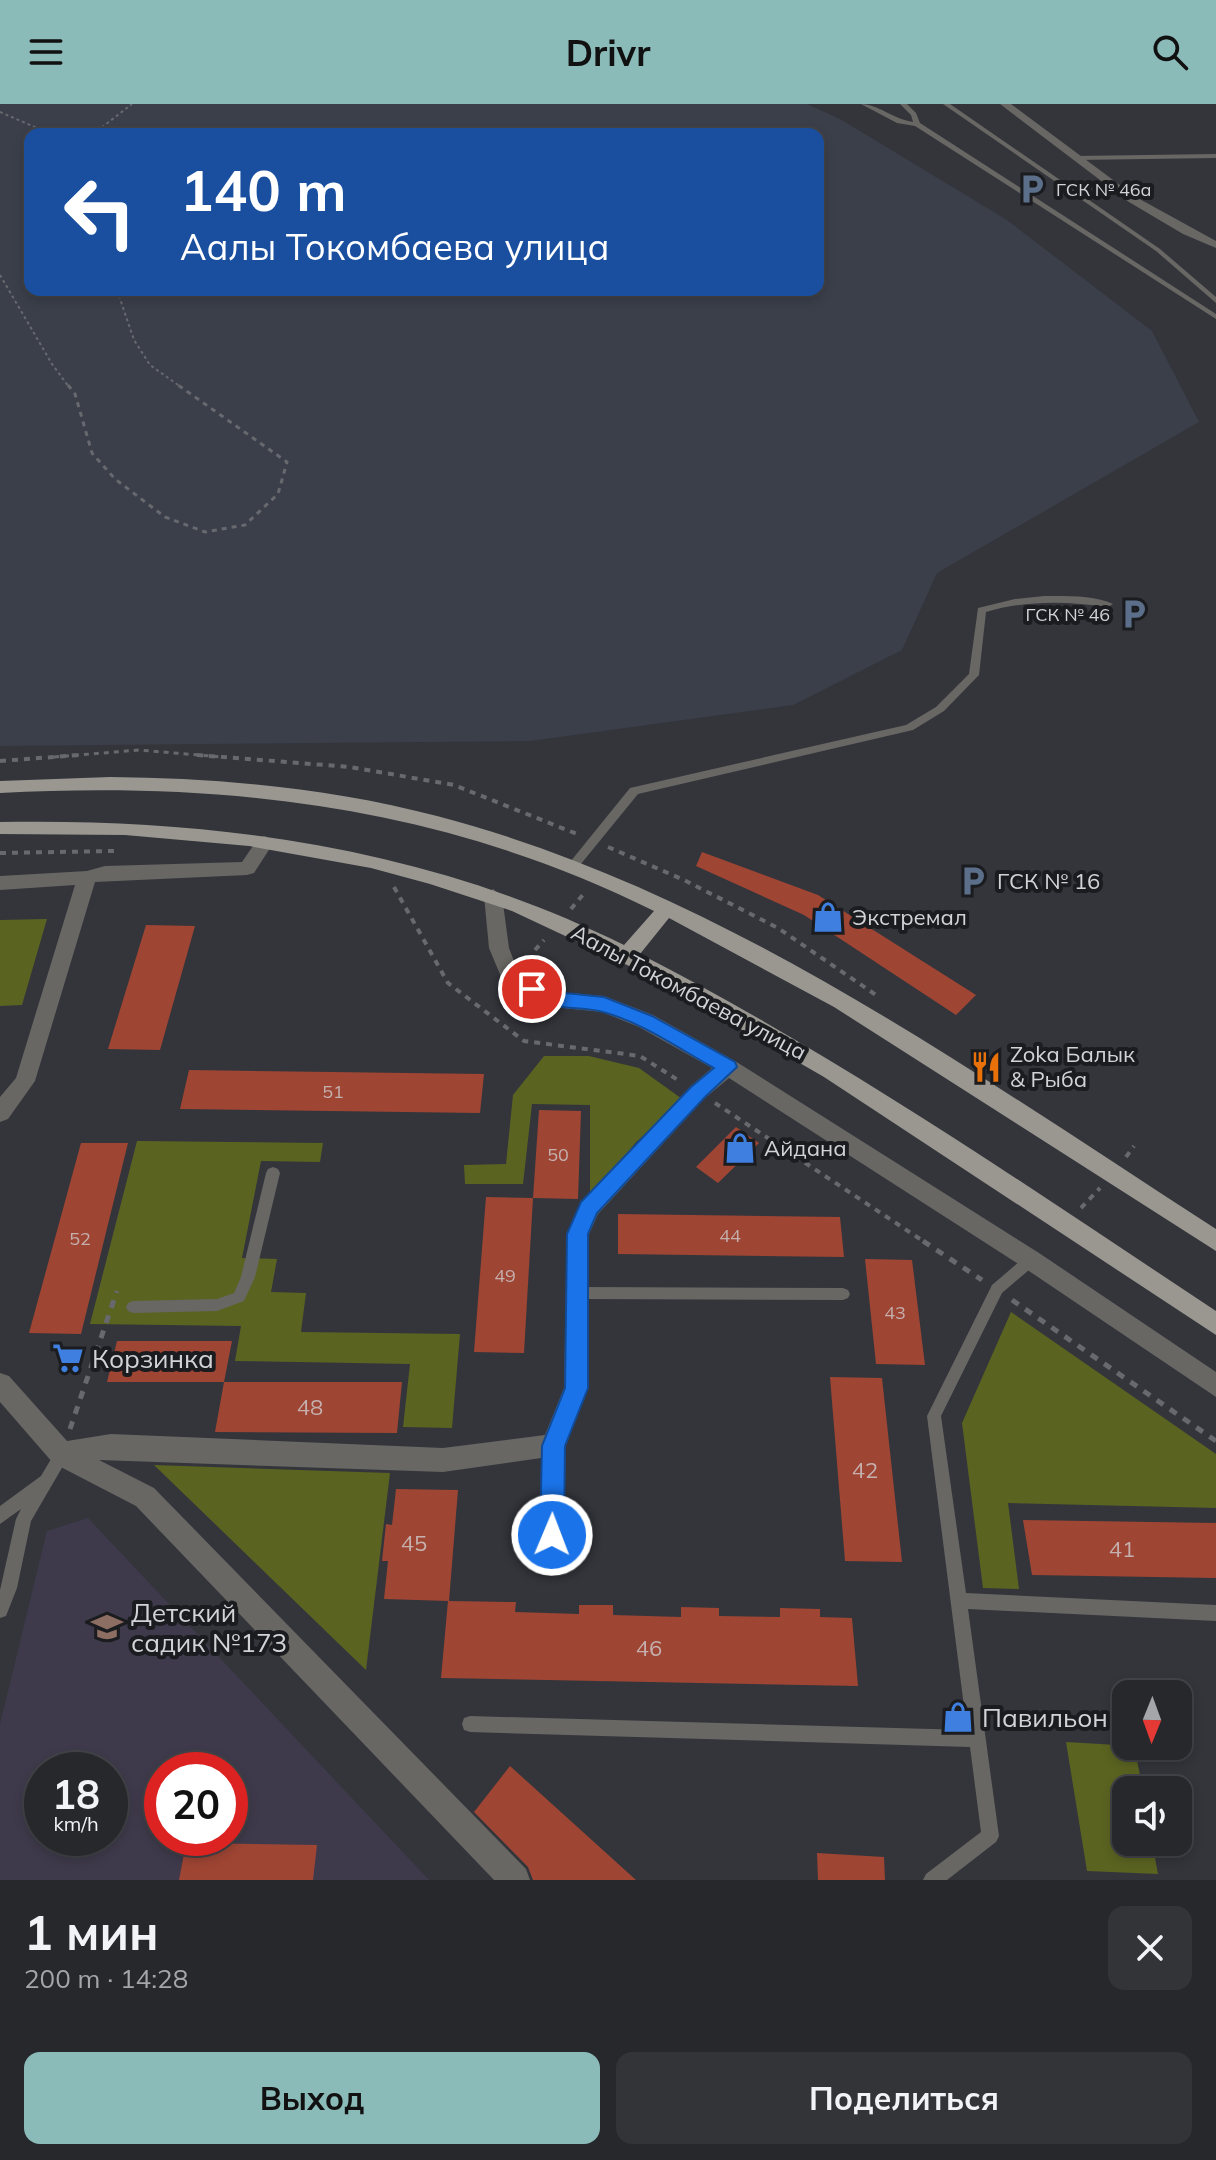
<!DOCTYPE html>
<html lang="ru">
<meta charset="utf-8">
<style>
body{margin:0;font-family:Mulish,sans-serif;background:#323438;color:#f1f3f6;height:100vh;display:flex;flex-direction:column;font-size:30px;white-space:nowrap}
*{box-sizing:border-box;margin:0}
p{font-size:26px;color:#a4a6a9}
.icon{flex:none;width:44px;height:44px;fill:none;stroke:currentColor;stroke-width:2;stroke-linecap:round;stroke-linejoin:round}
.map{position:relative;height:1776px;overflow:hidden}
.panel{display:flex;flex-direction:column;background:#26282c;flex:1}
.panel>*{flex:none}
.banner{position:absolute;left:24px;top:24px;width:800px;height:168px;border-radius:16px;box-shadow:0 4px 12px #0003,0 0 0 2px #424448;background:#1a4fa0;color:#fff;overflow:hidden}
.needle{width:52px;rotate:181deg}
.fabs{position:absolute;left:1112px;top:1576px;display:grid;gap:16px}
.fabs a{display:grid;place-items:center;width:80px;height:80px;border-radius:16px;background:#26282c;box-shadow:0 4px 12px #0003,0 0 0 2px #424448;font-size:40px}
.speed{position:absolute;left:24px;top:1648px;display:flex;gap:16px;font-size:40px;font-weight:700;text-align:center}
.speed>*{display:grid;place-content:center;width:104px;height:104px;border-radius:50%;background:#26282c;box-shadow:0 4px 12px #0003,0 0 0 2px #424448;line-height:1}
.speed small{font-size:20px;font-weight:400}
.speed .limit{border:12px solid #d22;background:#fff;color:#111}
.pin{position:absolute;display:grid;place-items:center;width:68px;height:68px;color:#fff;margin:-34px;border:4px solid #fff;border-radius:50%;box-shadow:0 2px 8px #0007}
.me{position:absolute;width:88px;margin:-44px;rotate:1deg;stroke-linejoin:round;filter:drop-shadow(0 0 6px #0008)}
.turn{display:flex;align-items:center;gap:28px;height:168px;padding:0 24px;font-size:36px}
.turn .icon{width:104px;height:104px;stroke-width:2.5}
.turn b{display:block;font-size:56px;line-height:68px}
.round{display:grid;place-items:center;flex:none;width:84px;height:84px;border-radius:16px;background:#323438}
.headline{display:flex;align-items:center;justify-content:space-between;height:136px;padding:0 24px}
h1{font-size:48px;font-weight:700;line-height:60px}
.cta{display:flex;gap:16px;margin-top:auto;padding:16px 24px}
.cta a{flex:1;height:92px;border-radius:16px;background:#8bbbb9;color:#111;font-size:32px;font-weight:700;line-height:92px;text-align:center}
.cta a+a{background:#323438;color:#f1f3f6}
header{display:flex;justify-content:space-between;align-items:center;height:104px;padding:0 24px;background:#8bbbb9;color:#111;font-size:36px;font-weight:700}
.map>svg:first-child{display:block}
.built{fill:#3b3f4a;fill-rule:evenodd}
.education{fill:#3e3a4b;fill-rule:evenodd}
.green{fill:#5b6321}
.building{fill:#9f4534}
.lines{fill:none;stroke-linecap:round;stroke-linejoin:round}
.path-far3{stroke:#67696e;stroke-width:2;stroke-dasharray:3 3;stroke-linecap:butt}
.path-far2{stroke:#67696e;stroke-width:3;stroke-dasharray:5 5;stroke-linecap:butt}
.path-far1{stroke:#67696e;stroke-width:4;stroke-dasharray:6 6;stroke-linecap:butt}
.path{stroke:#67696e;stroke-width:5;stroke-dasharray:8 8;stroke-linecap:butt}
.lane{fill:#686764;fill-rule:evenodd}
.street{fill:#686764;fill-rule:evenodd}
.primary{fill:#9a9791;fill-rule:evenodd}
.route{fill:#1a73e8;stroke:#114b97;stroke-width:2}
.labels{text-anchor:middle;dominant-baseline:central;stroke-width:8;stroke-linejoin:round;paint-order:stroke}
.far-poi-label{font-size:18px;fill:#d2d3d7;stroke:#1b1c1f;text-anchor:start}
.number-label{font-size:18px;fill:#c5b0ae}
.poi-label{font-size:22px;fill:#d2d3d7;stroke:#1b1c1f;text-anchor:start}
.street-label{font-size:22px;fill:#d2d3d7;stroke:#1b1c1f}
.near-number-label{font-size:22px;fill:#c5b0ae}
.near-poi-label{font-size:26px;fill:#d2d3d7;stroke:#1b1c1f;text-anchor:start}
</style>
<header><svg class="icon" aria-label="menu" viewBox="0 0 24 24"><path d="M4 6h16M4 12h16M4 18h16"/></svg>Drivr<svg class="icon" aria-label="search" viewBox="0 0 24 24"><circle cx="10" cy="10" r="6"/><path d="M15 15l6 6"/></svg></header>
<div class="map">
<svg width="1216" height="1776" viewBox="0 0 1216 1776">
<rect width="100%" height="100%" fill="#33353b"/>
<path class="built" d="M0 0H807L840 15 1007 116 1152 227 1199 318 937 469 902 546 793 601 530 637 0 642ZM30 30H818V186H30Z"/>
<path class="education" d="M88 1414 429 1776H0V1620L47 1427ZM42 1666H110V1734H42ZM162 1666H230V1734H162Z"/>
<g class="green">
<path d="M47 815 22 901 0 902V816Z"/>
<path d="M544 952H589L639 964 685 997 636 1038 590 1098V1001L532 1000 523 1080H465L464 1061 506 1060 513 991Z"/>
<path d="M137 1037 323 1039 320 1058 261 1057 242 1154 277 1155 271 1188 306 1189 301 1228 460 1230 452 1324 403 1323 410 1260 235 1257 241 1222 90 1220Z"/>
<path d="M1011 1208 1216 1350V1404L1008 1399 1019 1485 983 1484 962 1319Z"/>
<path d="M154 1361 390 1369 366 1566Z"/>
<path d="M1066 1638 1134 1642 1143 1686H1126V1738H1152L1158 1770 1087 1767Z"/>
</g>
<g class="building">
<path d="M702 748 818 791 976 891 956 911 804 811 696 762Z"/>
<path d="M146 821 195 822 160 946 108 945Z"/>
<path d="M189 966 484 970 480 1009 180 1005Z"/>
<path d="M539 1006 581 1007 578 1095 533 1094Z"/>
<path d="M736 1023 759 1039 718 1079 696 1063Z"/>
<path d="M81 1039H128L81 1230 29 1229Z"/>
<path d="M486 1093 533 1094 524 1249 474 1248Z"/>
<path d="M618 1110 840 1113 844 1153 618 1150Z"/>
<path d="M865 1155 912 1156 925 1261 876 1260Z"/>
<path d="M117 1237H232L224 1278H107Z"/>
<path d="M830 1273 882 1274 902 1458 845 1457Z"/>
<path d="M224 1278H402L397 1329 215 1328Z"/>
<path d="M396 1385 458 1386 449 1497 384 1495 388 1457H382L386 1420 392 1421Z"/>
<path d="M1023 1416 1216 1419V1474L1032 1471Z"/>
<path d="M448 1497 516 1498 515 1508 579 1510V1501H613V1511L681 1513V1503L719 1504V1512L780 1513V1504L820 1505V1513L852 1514 858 1582 441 1574Z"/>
<path d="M510 1662 636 1776H533L528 1763 474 1708Z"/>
<path d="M186 1739 317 1741 313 1776H179Z"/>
<path d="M817 1749 884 1753 885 1776H818Z"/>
</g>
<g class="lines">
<g class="path-far3">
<path d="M0 8 44 27 71 30"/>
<path d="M85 30 101 24 132 0"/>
<path d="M0 171 52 260 69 283"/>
<path d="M117 186 134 236 150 261 181 283"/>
</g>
<g class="path-far2">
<path d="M68 281 75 290 92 349 115 375 165 413 205 428 245 421 278 390 287 358 178 281"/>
<path d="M54 653 139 646 222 653"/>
</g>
<g class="path-far1">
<path d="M197 651 350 663 454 681 577 730"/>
<path d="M0 657 80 651"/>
<path d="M608 743 684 776 778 824 876 891"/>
<path d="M0 749 114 747"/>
<path d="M394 783 448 879 524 937 640 952 681 978"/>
<path d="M571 805 586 787"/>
<path d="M535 846 544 836"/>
<path d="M715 999 926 1139"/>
<path d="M1126 1053 1134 1042"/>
<path d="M1081 1104 1100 1084"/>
</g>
<g class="path">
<path d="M923 1137 982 1176"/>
<path d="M1012 1196 1216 1337"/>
<path d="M70 1325 117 1187"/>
</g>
<g class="lane">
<path d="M861 0C878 0 893 15 913 18L911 11 900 0H907L916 9 920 19 1216 210V215L915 22 897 19Z"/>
<path d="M943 0H950L1160 145 1216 193V199L1156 147Z"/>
<path d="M1216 50V54L1076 56 1073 54 1076 52Z"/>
<path d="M1044 492C1065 492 1095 491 1113 500L1108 503C1066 497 1027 496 986 508L979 571 944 607 913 626 638 690 576 766 572 767 566 763 630 684 906 621 936 603 969 570 978 504 1015 495Z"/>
<path d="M273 1063 278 1065 280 1069 255 1173 244 1197 217 1207 133 1209 128 1207 126 1203 128 1199 133 1197 217 1195 234 1189 241 1173 266 1069 268 1065Z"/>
<path d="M1031 1150 1036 1152 1038 1156 1036 1160 1002 1189 941 1312 966 1489 1216 1501V1517L968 1505 999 1732 996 1738 947 1776H923L926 1770 981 1728 970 1643 470 1628 464 1626 462 1620 464 1614 470 1612 967 1626 927 1312 992 1181 1026 1152Z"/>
<path d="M579 1183 843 1184 848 1186 850 1190 848 1194 843 1196 579 1195 574 1193 572 1189 574 1185Z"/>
<path d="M553 1335 558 1337 561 1342 560 1431 558 1437 552 1439 546 1437 544 1431 545 1342 548 1337Z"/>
<path d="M62 1343 67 1345 70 1350 31 1417 17 1484 6 1512 0 1514V1486L16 1415 21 1405 0 1420V1402L41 1372 57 1345Z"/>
</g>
<g class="street">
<path d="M1000 0H1011L1136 93 1216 137V144L1183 130 1129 98Z"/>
<path d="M265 732 274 738 254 769 247 771 95 778 35 977 8 1015 0 1018V993L16 974 75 781 0 786V772L87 767 105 762 242 758 259 733Z"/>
<path d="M493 785 502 792 509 844 519 870 556 888 604 892 653 911 735 957 1039 1149 1216 1268V1293L1023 1163 729 974 705 994 598 1110 589 1130 588 1284 562 1351 443 1368 99 1356 154 1384 526 1765 530 1776H494L136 1402 53 1359 0 1298V1269L9 1272 67 1337 111 1330 443 1344 545 1331 564 1284 567 1130 578 1104 691 982 712 964 639 923 602 908 553 903 504 880 489 844 484 792Z"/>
</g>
<path class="primary" d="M110 673C220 674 330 684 437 712 723 787 970 967 1216 1125V1147L834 903 669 814 640 850C841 953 1027 1082 1216 1207V1231L824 973 642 868 512 807 430 780 371 764 249 742 125 731 0 730V718C216 714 429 744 624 841L654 807C445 703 230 677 0 689V677Z"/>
</g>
<path class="route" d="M532 878 555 888 604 893 652 912 735 958 737 963 705 993 597 1109 588 1130V1284L565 1342 564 1431 560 1439 552 1443 544 1439 540 1431 542 1342 565 1284 567 1130 581 1098 691 983 714 964C678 944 643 919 603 908 580 901 538 909 523 885L525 880Z"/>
<defs>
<symbol id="parking-bare" viewBox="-9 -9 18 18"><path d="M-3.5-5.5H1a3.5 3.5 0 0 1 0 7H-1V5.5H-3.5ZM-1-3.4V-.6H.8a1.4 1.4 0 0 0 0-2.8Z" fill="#5c6f8a" stroke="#1b1c1f" stroke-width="2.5" paint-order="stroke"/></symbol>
<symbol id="shop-bare" viewBox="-9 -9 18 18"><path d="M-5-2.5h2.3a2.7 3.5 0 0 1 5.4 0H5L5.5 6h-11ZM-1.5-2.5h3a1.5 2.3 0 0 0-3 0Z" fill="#3f7fe0" stroke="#1b1c1f" stroke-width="2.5" paint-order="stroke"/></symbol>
<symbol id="restaurant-bare" viewBox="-9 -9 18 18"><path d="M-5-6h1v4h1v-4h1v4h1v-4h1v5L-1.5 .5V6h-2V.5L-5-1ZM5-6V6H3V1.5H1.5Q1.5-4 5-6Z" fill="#e8710a" stroke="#1b1c1f" stroke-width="2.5" paint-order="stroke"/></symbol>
<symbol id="supermarket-bare" viewBox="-9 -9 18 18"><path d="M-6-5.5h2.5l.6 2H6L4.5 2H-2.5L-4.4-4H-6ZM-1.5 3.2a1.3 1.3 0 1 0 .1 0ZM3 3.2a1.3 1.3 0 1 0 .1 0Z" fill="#3f7fe0" stroke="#1b1c1f" stroke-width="2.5" paint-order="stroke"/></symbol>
<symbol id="school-bare" viewBox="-9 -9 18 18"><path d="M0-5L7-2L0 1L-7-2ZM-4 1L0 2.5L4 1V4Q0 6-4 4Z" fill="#8d6e63" stroke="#1b1c1f" stroke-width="2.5" paint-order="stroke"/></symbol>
</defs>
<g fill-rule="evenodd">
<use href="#parking-bare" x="1010" y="63" width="44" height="44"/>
<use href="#parking-bare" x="1112" y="488" width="44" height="44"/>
<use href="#parking-bare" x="951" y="755" width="44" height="44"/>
<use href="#shop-bare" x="806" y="791" width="44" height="44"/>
<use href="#restaurant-bare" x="964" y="941" width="44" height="44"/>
<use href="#shop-bare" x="718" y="1022" width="44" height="44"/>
<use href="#supermarket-bare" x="46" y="1232" width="44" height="44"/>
<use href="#school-bare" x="85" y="1501" width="44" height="44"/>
<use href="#shop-bare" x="936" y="1591" width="44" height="44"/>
</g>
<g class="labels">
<g class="far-poi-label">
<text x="1056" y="85">ГСК № 46а</text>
<text x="1110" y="510" text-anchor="end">ГСК № 46</text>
</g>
<g class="number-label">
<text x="333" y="987">51</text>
<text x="558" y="1050">50</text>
<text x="730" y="1131">44</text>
<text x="80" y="1134">52</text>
<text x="505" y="1171">49</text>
<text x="895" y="1208">43</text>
</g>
<g class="poi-label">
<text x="997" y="777">ГСК № 16</text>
<text x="852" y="813">Экстремал</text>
<text x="1010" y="950">Zoka Балык<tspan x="1010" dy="25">&amp; Рыба</tspan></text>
<text x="764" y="1044">Айдана</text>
</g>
<g class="street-label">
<text transform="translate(689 888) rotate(28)">Аалы Токомбаева улица</text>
</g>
<g class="near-number-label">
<text x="310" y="1303">48</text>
<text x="865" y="1366">42</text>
<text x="414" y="1439">45</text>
<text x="1122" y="1445">41</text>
<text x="649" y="1544">46</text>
</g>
<g class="near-poi-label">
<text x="92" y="1254">Корзинка</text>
<text x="131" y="1508">Детский<tspan x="131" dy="30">садик №173</tspan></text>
<text x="982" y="1613">Павильон</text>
</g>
</g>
</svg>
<div class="fabs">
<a><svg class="needle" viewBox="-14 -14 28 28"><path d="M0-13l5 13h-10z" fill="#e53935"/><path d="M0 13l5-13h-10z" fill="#a4a6a9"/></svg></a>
<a><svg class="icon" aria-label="sound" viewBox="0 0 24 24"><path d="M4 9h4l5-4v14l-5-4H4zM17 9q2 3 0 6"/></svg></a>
</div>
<div class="speed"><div>18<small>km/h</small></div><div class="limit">20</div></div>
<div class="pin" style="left:532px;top:885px;background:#d93025"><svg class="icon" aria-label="arrive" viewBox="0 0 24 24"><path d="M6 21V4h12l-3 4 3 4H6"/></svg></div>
<svg class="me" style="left:552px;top:1431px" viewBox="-20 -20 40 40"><circle r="17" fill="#1a73e8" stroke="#fff" stroke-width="3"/><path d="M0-11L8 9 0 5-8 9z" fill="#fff"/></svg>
<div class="banner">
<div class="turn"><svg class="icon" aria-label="left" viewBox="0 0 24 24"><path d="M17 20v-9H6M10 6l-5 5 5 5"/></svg><div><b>140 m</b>Аалы Токомбаева улица</div></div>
</div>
</div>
<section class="panel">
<div class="headline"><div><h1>1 мин</h1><p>200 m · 14:28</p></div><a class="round"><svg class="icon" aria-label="close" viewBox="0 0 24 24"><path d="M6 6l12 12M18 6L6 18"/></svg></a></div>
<div class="cta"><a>Выход</a><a>Поделиться</a></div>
</section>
